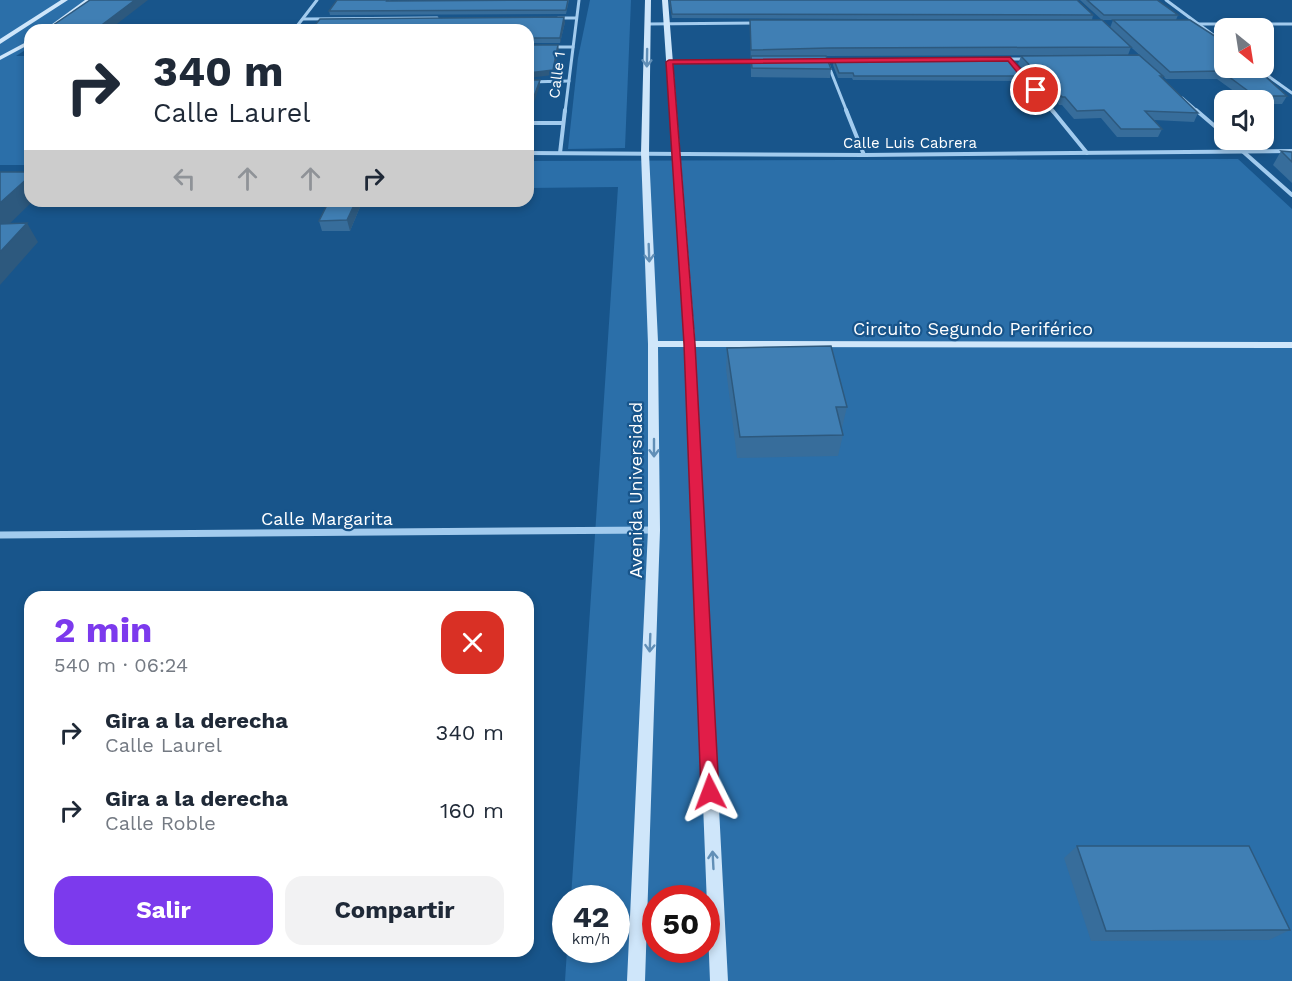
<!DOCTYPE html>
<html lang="es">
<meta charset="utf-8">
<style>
body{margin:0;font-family:"Work Sans",sans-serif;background:#f2f2f3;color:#1f2937;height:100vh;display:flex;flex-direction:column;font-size:22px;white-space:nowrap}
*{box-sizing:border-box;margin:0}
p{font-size:20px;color:#747a83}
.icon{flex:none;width:33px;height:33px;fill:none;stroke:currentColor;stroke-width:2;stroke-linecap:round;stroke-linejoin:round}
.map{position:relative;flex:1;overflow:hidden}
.panel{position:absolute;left:24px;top:591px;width:510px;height:366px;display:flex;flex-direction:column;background:#fff;border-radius:18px;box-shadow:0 3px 9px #0003}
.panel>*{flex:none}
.hud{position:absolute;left:24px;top:24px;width:510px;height:183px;border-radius:18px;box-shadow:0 3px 9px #0003;background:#fff;color:#1f2937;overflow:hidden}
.needle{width:39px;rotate:150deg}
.fabs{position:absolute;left:1214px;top:18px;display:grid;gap:12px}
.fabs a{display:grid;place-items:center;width:60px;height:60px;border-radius:12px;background:#fff;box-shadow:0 3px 9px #0003;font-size:30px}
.speed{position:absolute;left:552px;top:885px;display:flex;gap:12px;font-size:30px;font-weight:700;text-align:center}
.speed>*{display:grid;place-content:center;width:78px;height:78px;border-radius:50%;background:#fff;box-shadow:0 3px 9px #0003;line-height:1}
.speed small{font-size:15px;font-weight:400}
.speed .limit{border:9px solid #d22;background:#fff;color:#111}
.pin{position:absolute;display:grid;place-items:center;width:51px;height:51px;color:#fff;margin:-26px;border:3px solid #fff;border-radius:50%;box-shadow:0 2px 6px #0007}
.me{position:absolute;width:66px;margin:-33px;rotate:357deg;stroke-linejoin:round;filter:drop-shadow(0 0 4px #0008)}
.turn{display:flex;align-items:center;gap:21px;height:126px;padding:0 30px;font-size:27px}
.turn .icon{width:78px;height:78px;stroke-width:2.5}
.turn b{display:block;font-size:42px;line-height:51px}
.lanes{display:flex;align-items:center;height:57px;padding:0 30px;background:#0003;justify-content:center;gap:30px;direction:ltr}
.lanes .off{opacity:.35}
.round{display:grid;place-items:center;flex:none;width:63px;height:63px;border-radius:18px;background:#f2f2f3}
.overview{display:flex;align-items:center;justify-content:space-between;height:102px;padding:0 30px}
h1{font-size:36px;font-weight:700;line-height:45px;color:#7c3aed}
.primary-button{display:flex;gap:12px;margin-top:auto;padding:12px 30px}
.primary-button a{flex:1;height:69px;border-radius:18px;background:#7c3aed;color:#fff;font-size:24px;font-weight:700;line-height:69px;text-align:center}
.primary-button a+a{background:#f2f2f3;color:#1f2937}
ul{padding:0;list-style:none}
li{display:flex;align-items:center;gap:18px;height:78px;padding:0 30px}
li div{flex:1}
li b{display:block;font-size:22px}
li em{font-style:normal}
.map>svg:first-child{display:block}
.green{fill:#2b6fa9;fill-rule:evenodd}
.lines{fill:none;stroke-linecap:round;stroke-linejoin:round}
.street-far2{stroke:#a2cbee;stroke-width:3}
.street-far1{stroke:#a2cbee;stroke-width:4}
.street{stroke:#a2cbee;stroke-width:7}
.secondary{fill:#cfe6fa;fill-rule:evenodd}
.wall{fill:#376d9b;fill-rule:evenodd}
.shaded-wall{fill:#2d597e}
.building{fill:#407fb4;stroke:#2d597e;stroke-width:1.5}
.oneway{stroke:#618fb7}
.route{fill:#e11d48;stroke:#92132f;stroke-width:1.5}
.labels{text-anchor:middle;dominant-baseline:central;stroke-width:4.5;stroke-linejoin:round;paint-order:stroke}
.far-street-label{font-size:15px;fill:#fff;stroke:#18558b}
.street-label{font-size:18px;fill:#fff;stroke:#18558b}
</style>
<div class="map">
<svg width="1292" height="981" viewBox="0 0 1292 981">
<rect width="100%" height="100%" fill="#18558b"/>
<g class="green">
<path d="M0 0H94L55 30H30V47L16 56H30V165H0Z"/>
<path d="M590 0H631L625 148 568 149 578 58Z"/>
<path d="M1238 159 1292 209V981H565L567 950H616V898H571L618 187 528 188V161ZM656 898H706V950H656Z"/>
</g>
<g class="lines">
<g class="street-far2">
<path d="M1166 0 1224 43"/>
<path d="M558 18H576"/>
<path d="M303 19 437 18"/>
<path d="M647 24 757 23"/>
<path d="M1188 24H1292"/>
<path d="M294 30 317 0"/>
<path d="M553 47H573"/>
<path d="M1003 59H1026"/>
<path d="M669 62 759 61"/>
<path d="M828 64 847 112"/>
<path d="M1257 68 1292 93"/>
<path d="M1020 71 1053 112"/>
<path d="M528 82 569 81"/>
<path d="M1182 98 1198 112"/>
<path d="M565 112 579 0"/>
</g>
<g class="street-far1">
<path d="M846 110 864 155"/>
<path d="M1052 110 1087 153"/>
<path d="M1196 110 1224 134"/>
<path d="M528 123H563"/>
<path d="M1230 140 1292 195"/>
<path d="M528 153 864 155 1292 151"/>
<path d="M560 153 565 110"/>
</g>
<path class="street" d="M0 535 654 530"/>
<g class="secondary">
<path d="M61 0H68L0 44V39Z"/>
<path d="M85 0H91L51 30H44Z"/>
<path d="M645 0H651L649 153 658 341H685L662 0H668L695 341 1292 342V348L695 347 728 981H710L685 347H658L660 530 645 981H627L648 530V344L641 153Z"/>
<path d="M30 40V44L0 60V56Z"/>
</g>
</g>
<g class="wall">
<path d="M337 0H391L390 1 569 0 566 14 330 15 329 11Z"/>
<path d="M669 0H1077L1093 15 1092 20 1110 28 1113 20 1287 96 1282 104H1263V100H1246L1217 79H1166L1163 76 1162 78 1198 113 1194 122 1154 120 1162 129 1158 137H1117L1101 118 1074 119 1062 105H1059L1043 83H1036L1018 64 1021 56 1115 55 826 56 831 69 830 78 751 77 750 20H1070L672 18ZM1112 30 1154 68 1128 55 1131 47Z"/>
<path d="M1080 0H1157L1178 15 1176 20H1102Z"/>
<path d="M565 22 560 43H528V30Z"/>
<path d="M30 41V53H28L24 45Z"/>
<path d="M834 60 1024 76 1023 81 853 80 852 78H838L833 65Z"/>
<path d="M1281 151 1292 152V183L1273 165Z"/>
<path d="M360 207 350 231H322L319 221Z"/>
<path d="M727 348 847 407 842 428 843 435 838 456 737 458 726 369Z"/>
<path d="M1077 846 1290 930 1269 940 1091 941 1064 858Z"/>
</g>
<g class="shaded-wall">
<path d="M135 0H148L109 30H95Z"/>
<path d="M564 17 565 22 560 43V38Z"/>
<path d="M558 45 559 51 553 75 528 78V73Z"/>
<path d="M540 80V85L528 119V113Z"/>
<path d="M30 176V201H33L0 233V203Z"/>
<path d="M356 201H359L360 207 350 231 347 220Z"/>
<path d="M27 223 38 242 0 285V252Z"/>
</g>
<g class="building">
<path d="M90 0H135L95 30H46Z"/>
<path d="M337 0H388L387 1 568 0 566 10 329 11Z"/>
<path d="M670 0H1077L1093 15 672 14Z"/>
<path d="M1087 0H1157L1178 15H1104Z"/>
<path d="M564 17 560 38H528V30H311L320 19Z"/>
<path d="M750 20H1102L1131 47 828 48 751 50Z"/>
<path d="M1113 20H1190L1224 42V68H1256L1287 96H1255L1221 71 1170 72Z"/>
<path d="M528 45H558L553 70 528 73Z"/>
<path d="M1139 55 1163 76H1160L1198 113 1145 111 1162 129H1121L1104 110 1077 111 1065 97H1062L1045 75H1039L1021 56Z"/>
<path d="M751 56H826L831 69 752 68Z"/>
<path d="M1010 59 1024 76H854L853 73H839L834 60Z"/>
<path d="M528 80H540L528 113Z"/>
<path d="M1281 151 1292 152V162Z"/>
<path d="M0 172H30V176L0 203Z"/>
<path d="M329 201H356L347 220 319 221Z"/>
<path d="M27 223 0 252V224Z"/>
<path d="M831 346 847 407H836L843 435 740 437 727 348Z"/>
<path d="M1077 846H1249L1290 930 1106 931Z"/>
</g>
<defs><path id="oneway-shaft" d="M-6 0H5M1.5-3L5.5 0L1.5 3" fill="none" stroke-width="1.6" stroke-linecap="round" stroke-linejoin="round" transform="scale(1.5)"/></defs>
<g class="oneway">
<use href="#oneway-shaft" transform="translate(647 58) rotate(91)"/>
<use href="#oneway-shaft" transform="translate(649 253) rotate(88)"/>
<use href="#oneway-shaft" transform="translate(654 448) rotate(90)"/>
<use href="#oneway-shaft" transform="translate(650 643) rotate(92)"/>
<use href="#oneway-shaft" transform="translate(713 860) rotate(-93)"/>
</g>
<path class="route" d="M1010 57 1039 89V92H1033L1008 61 673 64 695 344 719 792 717 799 710 801 704 799 701 792 684 344 666 62 669 60Z"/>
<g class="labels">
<g class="far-street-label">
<text transform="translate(557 75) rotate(-83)">Calle 1</text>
<text x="910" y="143">Calle Luis Cabrera</text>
</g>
<g class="street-label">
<text x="973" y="328">Circuito Segundo Periférico</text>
<text transform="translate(635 490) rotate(-90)">Avenida Universidad</text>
<text x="327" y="518">Calle Margarita</text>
</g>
</g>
</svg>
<div class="fabs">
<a><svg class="needle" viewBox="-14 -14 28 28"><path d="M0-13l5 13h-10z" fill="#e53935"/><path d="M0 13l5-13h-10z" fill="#747a83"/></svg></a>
<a><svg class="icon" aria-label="sound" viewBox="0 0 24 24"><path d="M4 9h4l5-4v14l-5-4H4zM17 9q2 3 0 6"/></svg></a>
</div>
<div class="speed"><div>42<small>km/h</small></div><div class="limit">50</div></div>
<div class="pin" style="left:1036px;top:90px;background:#d93025"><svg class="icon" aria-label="arrive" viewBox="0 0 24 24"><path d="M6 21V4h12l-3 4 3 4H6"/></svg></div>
<svg class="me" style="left:710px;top:792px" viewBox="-20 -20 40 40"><path d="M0-17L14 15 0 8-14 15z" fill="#e11d48" stroke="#fff" stroke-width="4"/></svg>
<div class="hud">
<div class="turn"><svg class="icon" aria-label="right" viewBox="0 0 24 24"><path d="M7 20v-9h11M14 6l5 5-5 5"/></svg><div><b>340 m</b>Calle Laurel</div></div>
<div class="lanes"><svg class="icon off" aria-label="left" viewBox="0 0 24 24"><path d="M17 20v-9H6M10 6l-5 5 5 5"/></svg><svg class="icon off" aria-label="ahead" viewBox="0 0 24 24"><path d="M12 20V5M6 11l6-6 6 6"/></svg><svg class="icon off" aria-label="ahead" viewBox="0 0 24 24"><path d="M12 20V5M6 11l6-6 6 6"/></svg><svg class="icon" aria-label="right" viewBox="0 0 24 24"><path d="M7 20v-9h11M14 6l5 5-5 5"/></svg></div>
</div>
<section class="panel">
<div class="overview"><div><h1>2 min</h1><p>540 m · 06:24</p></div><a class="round" style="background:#d93025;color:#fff"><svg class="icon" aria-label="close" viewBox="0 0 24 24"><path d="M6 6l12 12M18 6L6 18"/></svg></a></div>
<ul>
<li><svg class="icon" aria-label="right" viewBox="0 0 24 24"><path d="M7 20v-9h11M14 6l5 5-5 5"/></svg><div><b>Gira a la derecha</b><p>Calle Laurel</p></div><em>340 m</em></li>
<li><svg class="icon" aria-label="right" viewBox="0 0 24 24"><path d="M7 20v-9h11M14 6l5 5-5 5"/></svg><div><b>Gira a la derecha</b><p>Calle Roble</p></div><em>160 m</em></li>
</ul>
<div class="primary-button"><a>Salir</a><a>Compartir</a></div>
</section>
</div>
